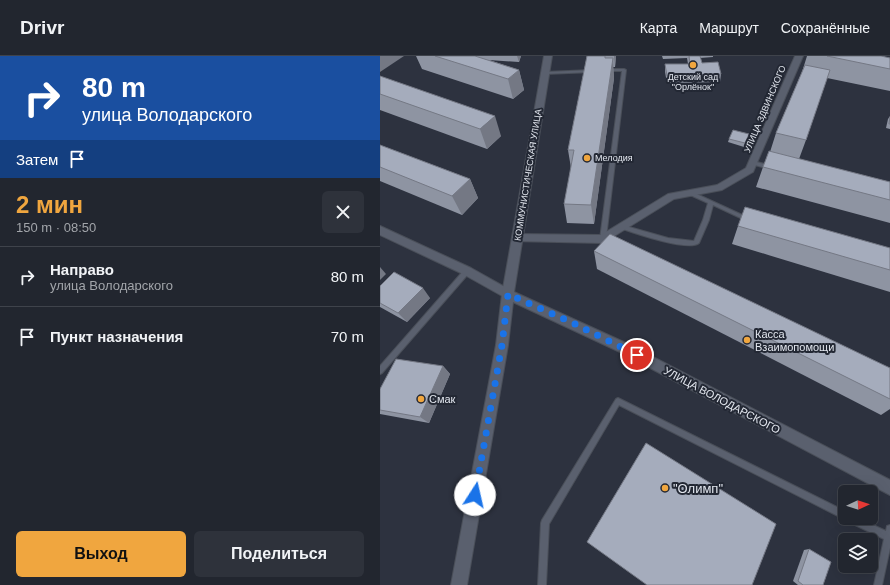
<!DOCTYPE html>
<html lang="ru">
<meta charset="utf-8">
<style>
body{margin:0;font-family:Helvetica,sans-serif;background:#2e323b;color:#f1f3f6;height:100vh;display:flex;flex-direction:column;font-size:15px;white-space:nowrap}
*{box-sizing:border-box;margin:0}
p{font-size:13px;color:#a2a5aa}
.icon{flex:none;width:22px;height:22px;fill:none;stroke:currentColor;stroke-width:2;stroke-linecap:round;stroke-linejoin:round}
.map{position:relative;flex:1;overflow:hidden}
.details{display:flex;flex-direction:column;background:#22262f;width:380px}
.details>*{flex:none}
.guide{background:#1a4fa0;color:#fff;overflow:hidden}
.needle{width:26px;rotate:86deg}
.fabs{position:absolute;left:458px;top:429px;display:grid;gap:8px}
.fabs a{display:grid;place-items:center;width:40px;height:40px;border-radius:6px;background:#22262f;box-shadow:0 4px 16px #0002,0 0 0 1px #3f434b;font-size:20px}
.pin{position:absolute;display:grid;place-items:center;width:34px;height:34px;color:#fff;margin:-17px;border:2px solid #fff;border-radius:50%;box-shadow:0 1px 4px #0007}
.me{position:absolute;width:44px;margin:-22px;rotate:10deg;stroke-linejoin:round;filter:drop-shadow(0 0 3px #0008)}
.turn{display:flex;align-items:center;gap:14px;height:84px;padding:0 16px;font-size:18px}
.turn .icon{width:52px;height:52px;stroke-width:2.5}
.turn b{display:block;font-size:28px;line-height:34px}
.then{display:flex;align-items:center;height:38px;padding:0 16px;background:#0003;gap:8px;font-size:15px}
.round{display:grid;place-items:center;flex:none;width:42px;height:42px;border-radius:6px;background:#2e323b}
.headline{display:flex;align-items:center;justify-content:space-between;height:68px;padding:0 16px}
h1{font-size:24px;font-weight:800;line-height:30px;color:#f0a63f}
.button{display:flex;gap:8px;margin-top:auto;padding:8px 16px}
.button a{flex:1;height:46px;border-radius:6px;background:#f0a63f;color:#111;font-size:16px;font-weight:800;line-height:46px;text-align:center}
.button a+a{background:#2e323b;color:#f1f3f6}
ul{padding:0;list-style:none}
li{display:flex;align-items:center;gap:12px;height:60px;padding:0 16px;border-top:1px solid #3f434b}
li div{flex:1}
li b{display:block;font-size:15px}
li em{font-style:normal}
header{display:flex;align-items:center;gap:24px;box-sizing:border-box;height:56px;padding:0 20px;background:#22262f;border-bottom:1px solid #3f434b}
header strong{font-size:19px}
nav{display:flex;gap:22px;margin-inline-start:auto;font-size:14px}
main{display:flex;flex:1;min-height:0}
.map>svg:first-child{display:block}
.lines{fill:none;stroke-linecap:round;stroke-linejoin:round}
.service-casing{stroke:#4a4f59;stroke-width:2}
.minor-casing{stroke:#4a4f59;stroke-width:2}
.tertiary-casing{stroke:#4a4f59;stroke-width:2}
.secondary-casing{stroke:#4a4f59;stroke-width:2}
.service{fill:#5a606e;fill-rule:evenodd}
.minor{fill:#5a606e;fill-rule:evenodd}
.tertiary{fill:#5a606e;fill-rule:evenodd}
.secondary{fill:#5a606e;fill-rule:evenodd}
.wall{fill:#8e94a2}
.shaded-wall{fill:#747884}
.building{fill:#a5acbc;stroke:#747884}
.route{stroke:#1a73e8;stroke-width:7;stroke-dasharray:0 12.6}
.poi-dot{fill:#f0a63f;stroke:#232834;stroke-width:1.5}
.labels{text-anchor:middle;dominant-baseline:central;stroke-width:4;stroke-linejoin:round;paint-order:stroke}
.far-poi-label{font-size:9px;fill:#e2e6ee;stroke:#232834}
.far-street-label{font-size:9px;fill:#e2e6ee;stroke:#232834}
.poi-label{font-size:11px;fill:#e2e6ee;stroke:#232834;text-anchor:start}
.street-label{font-size:11px;fill:#e2e6ee;stroke:#232834}
.near-poi-label{font-size:13px;fill:#e2e6ee;stroke:#232834;text-anchor:start}
</style>
<header>
<strong>Drivr</strong>
<nav><a>Карта</a><a>Маршрут</a><a>Сохранённые</a></nav>
</header>
<main>
<section class="details">
<div class="guide">
<div class="turn"><svg class="icon" aria-label="right" viewBox="0 0 24 24"><path d="M7 20v-9h11M14 6l5 5-5 5"/></svg><div><b>80 m</b>улица Володарского</div></div>
<div class="then">Затем<svg class="icon" aria-label="arrive" viewBox="0 0 24 24"><path d="M6 21V4h12l-3 4 3 4H6"/></svg></div>
</div>
<div class="headline"><div><h1>2 мин</h1><p>150 m · 08:50</p></div><a class="round"><svg class="icon" aria-label="close" viewBox="0 0 24 24"><path d="M6 6l12 12M18 6L6 18"/></svg></a></div>
<ul>
<li><svg class="icon" aria-label="right" viewBox="0 0 24 24"><path d="M7 20v-9h11M14 6l5 5-5 5"/></svg><div><b>Направо</b><p>улица Володарского</p></div><em>80 m</em></li>
<li><svg class="icon" aria-label="arrive" viewBox="0 0 24 24"><path d="M6 21V4h12l-3 4 3 4H6"/></svg><div><b>Пункт назначения</b></div><em>70 m</em></li>
</ul>
<div class="button"><a>Выход</a><a>Поделиться</a></div>
</section>
<div class="map">
<svg width="510" height="529" viewBox="0 0 510 529">
<rect width="100%" height="100%" fill="#2d323f"/>
<g class="lines">
<defs>
<g id="service">
<path d="M226 13H244L246 14 226 182 228 184 225 186 221 184 220 183 242 15H227L225 14Z"/>
<path d="M212 14H213V16L165 18 163 17 165 16Z"/>
<path d="M373 105 392 110V111L390 113 371 108V106Z"/>
<path d="M310 135 371 163 372 164 369 166 367 165 333 149 329 164 319 187C309 196 254 177 240 172L239 171 242 169 288 182 314 185 323 164 328 147 308 138V137Z"/>
<path d="M85 213H89L90 215 89 217 2 317 0 318V310Z"/>
<path d="M238 342 465 455V462H478L506 475 507 470 510 469V492L502 529H494L504 483 467 465 466 462H462L239 349 169 468 166 529H158L161 467 162 464 236 343Z"/>
</g>
<path id="minor" d="M415 0H423L373 116 342 134 294 143 223 187 133 185 132 182 133 179 137 178 221 179 288 138 337 129 366 112Z"/>
<path id="tertiary" d="M0 170 91 212 132 235 134 238 132 241 128 243 124 241 83 218 0 179Z"/>
<path id="secondary" d="M164 0H172L134 236 248 288 510 424V439L240 296 133 246 128 289 87 529H71L116 289 122 238Z"/>
</defs>
<use href="#service" class="service-casing"/>
<use href="#minor" class="minor-casing"/>
<use href="#tertiary" class="tertiary-casing"/>
<use href="#secondary" class="secondary-casing"/>
<use href="#service" class="service"/>
<use href="#minor" class="minor"/>
<use href="#tertiary" class="tertiary"/>
<use href="#secondary" class="secondary"/>
</g>
<g class="wall">
<path d="M36 0H95L97 1 96 0H141L139 6 109 4 139 14 144 34 133 43 42 13Z"/>
<path d="M207 0H236L235 11H233L234 22 214 168 187 167 184 148 191 112 188 94Z"/>
<path d="M282 0H333V1L320 2 322 7 341 18 340 26 287 27 285 16V8H308L307 2 283 3Z"/>
<path d="M427 0H501L510 2V35L447 22 426 84 419 103 510 126V167L376 131 383 111 390 96 396 77 422 16Z"/>
<path d="M0 20 121 80 107 93 0 54Z"/>
<path d="M510 60V73L506 72 508 63Z"/>
<path d="M369 78 364 91 348 86 349 83Z"/>
<path d="M0 89 90 123 98 142 82 159 0 125Z"/>
<path d="M358 170 510 192V236L352 188Z"/>
<path d="M214 195 510 312V353L501 359 217 213Z"/>
<path d="M0 230 50 242 27 266 0 251Z"/>
<path d="M63 310 70 318 49 367 0 358V333Z"/>
<path d="M429 493 443 529H418L413 525 424 494Z"/>
</g>
<g class="shaded-wall">
<path d="M0 0H24L0 16Z"/>
<path d="M137 0H141L139 6Z"/>
<path d="M234 0H236L235 11Z"/>
<path d="M233 2 234 22 214 168 211 149Z"/>
<path d="M139 14 144 34 133 43 128 23Z"/>
<path d="M115 60 121 80 107 93 100 73Z"/>
<path d="M90 123 98 142 82 159 72 140Z"/>
<path d="M0 211 6 218 0 224Z"/>
<path d="M43 232 50 242 27 266 18 257Z"/>
<path d="M63 310 70 318 49 367 40 361Z"/>
</g>
<g class="building">
<path d="M55 0H95L139 14 128 23Z"/>
<path d="M207 0H225V2H233L211 149 184 148 194 94H188Z"/>
<path d="M309 0H320L322 7 338 6 341 18 287 20 285 8H310Z"/>
<path d="M447 0H501L510 2V13Z"/>
<path d="M425 9 450 14 426 84 396 77Z"/>
<path d="M0 20 115 60 100 73 0 38Z"/>
<path d="M510 61V68H509Z"/>
<path d="M353 74 369 78 365 87 349 83Z"/>
<path d="M0 89 90 123 72 140 0 111Z"/>
<path d="M389 95 510 126V144L383 111Z"/>
<path d="M365 151 510 192V214L358 170Z"/>
<path d="M230 178 510 312V343L214 195Z"/>
<path d="M14 216 43 232 18 257 0 247V230Z"/>
<path d="M16 303 63 310 40 361 0 354V333Z"/>
<path d="M266 387 396 468 372 529H267L207 486Z"/>
<path d="M429 493 451 506 443 529H423L418 525Z"/>
</g>
<g class="lines">
<path class="route" d="M95 439 122 289 128 238 193 267 257 299"/>
</g>
<g class="poi-dot">
<circle cx="313" cy="9" r="4"/>
<circle cx="207" cy="102" r="4"/>
<circle cx="367" cy="284" r="4"/>
<circle cx="41" cy="343" r="4"/>
<circle cx="285" cy="432" r="4"/>
</g>
<g class="labels">
<g class="far-poi-label">
<text x="313" y="21">Детский сад<tspan x="313" dy="10">"Орлёнок"</tspan></text>
<text x="215" y="102" text-anchor="start">Мелодия</text>
</g>
<g class="far-street-label">
<text transform="translate(385 53) rotate(-67)">УЛИЦА ЗДВИНСКОГО</text>
<text transform="translate(148 119) rotate(-81)">КОММУНИСТИЧЕСКАЯ УЛИЦА</text>
</g>
<g class="poi-label">
<text x="375" y="278">Касса<tspan x="375" dy="13">Взаимопомощи</tspan></text>
<text x="49" y="343">Смак</text>
</g>
<g class="street-label">
<text transform="translate(342 344) rotate(28)">УЛИЦА ВОЛОДАРСКОГО</text>
</g>
<g class="near-poi-label">
<text x="293" y="432">"Олимп"</text>
</g>
</g>
</svg>
<div class="fabs">
<a><svg class="needle" viewBox="-14 -14 28 28"><path d="M0-13l5 13h-10z" fill="#e53935"/><path d="M0 13l5-13h-10z" fill="#a2a5aa"/></svg></a>
<a><svg class="icon" aria-label="layers" viewBox="0 0 24 24"><path d="M12 4l9 5-9 5-9-5zM3 14l9 5 9-5"/></svg></a>
</div>
<div class="pin" style="left:257px;top:299px;background:#d93025"><svg class="icon" aria-label="arrive" viewBox="0 0 24 24"><path d="M6 21V4h12l-3 4 3 4H6"/></svg></div>
<svg class="me" style="left:95px;top:439px" viewBox="-20 -20 40 40"><circle r="19" fill="#fff"/><path d="M0-13L10 11 0 6-10 11z" fill="#1a73e8"/></svg>
</div>
</main>
